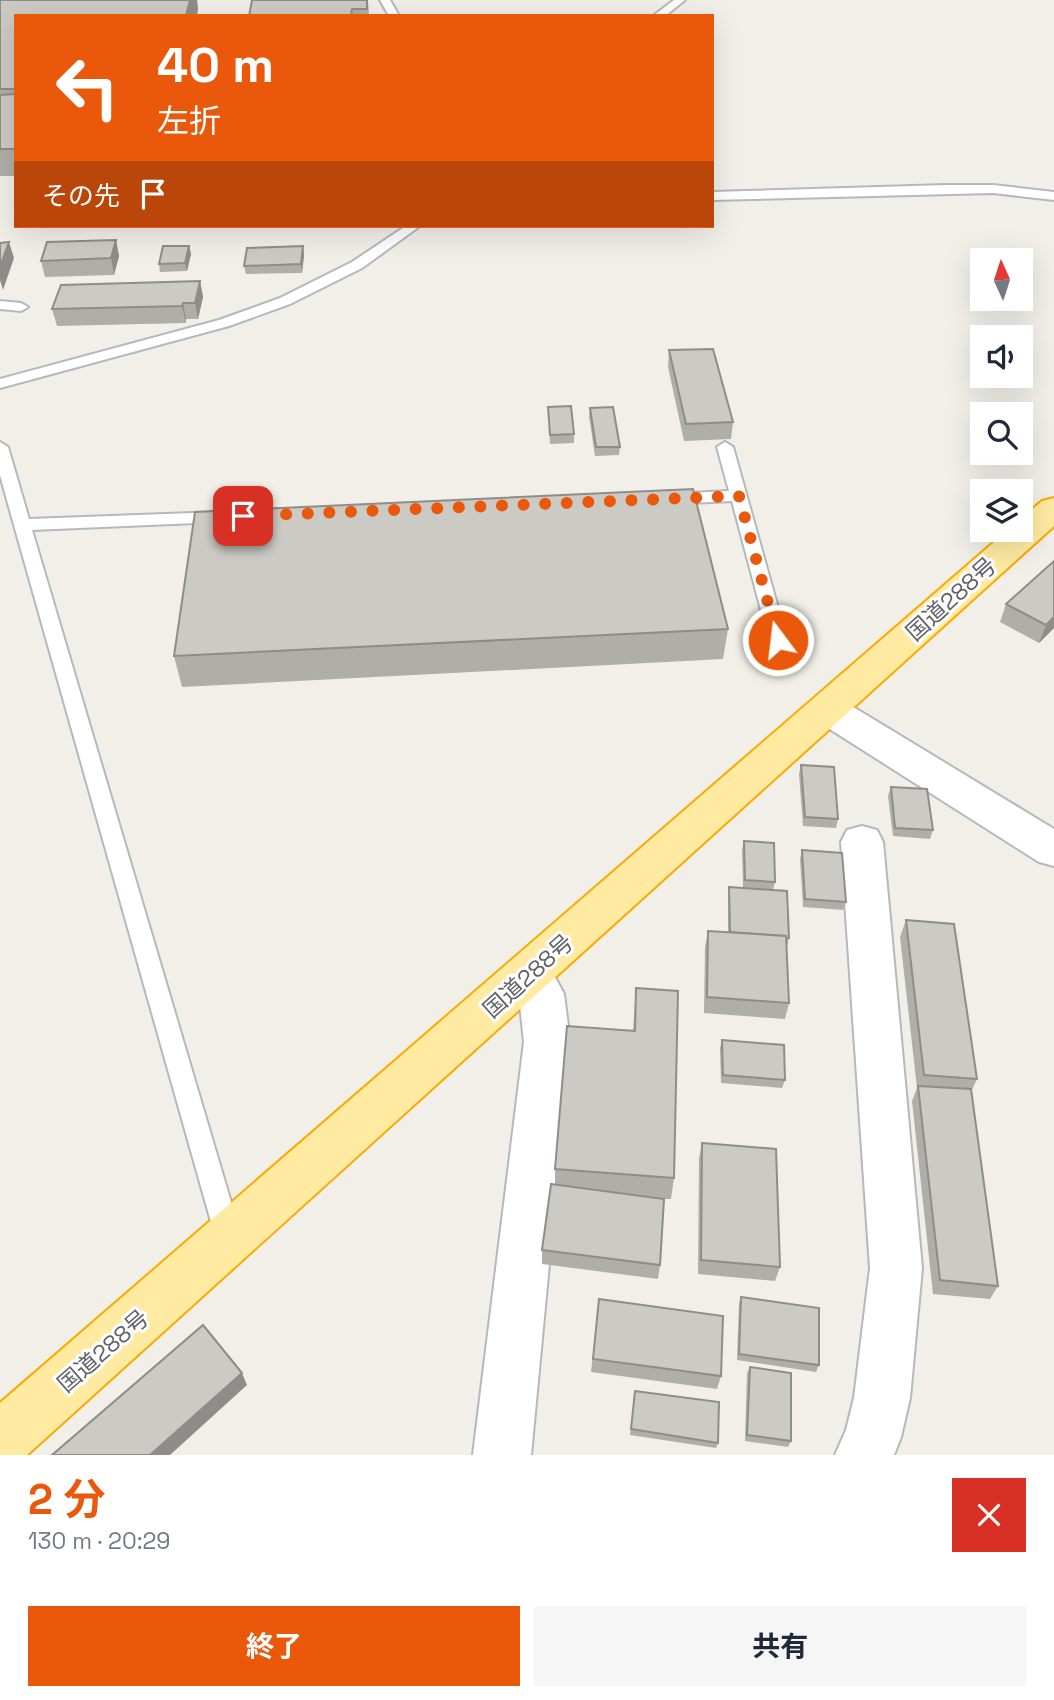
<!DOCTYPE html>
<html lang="ja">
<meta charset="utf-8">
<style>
body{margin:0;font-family:"Space Grotesk","Noto Sans JP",sans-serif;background:#f6f6f7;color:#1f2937;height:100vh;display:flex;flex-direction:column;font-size:26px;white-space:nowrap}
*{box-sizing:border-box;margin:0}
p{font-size:23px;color:#747a83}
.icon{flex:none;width:38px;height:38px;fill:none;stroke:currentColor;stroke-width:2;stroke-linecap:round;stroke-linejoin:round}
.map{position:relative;height:1455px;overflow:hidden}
.side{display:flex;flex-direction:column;background:#fff;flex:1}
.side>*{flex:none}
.banner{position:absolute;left:14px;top:14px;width:700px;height:214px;border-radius:0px;box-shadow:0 7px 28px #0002;background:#ea580c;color:#fff;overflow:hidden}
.needle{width:46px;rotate:357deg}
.fabs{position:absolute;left:970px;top:248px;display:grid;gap:14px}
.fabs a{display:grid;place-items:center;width:63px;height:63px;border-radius:0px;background:#fff;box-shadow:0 7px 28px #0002;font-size:35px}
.pin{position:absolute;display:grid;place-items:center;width:60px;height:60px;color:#fff;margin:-30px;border-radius:14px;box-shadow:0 4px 10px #0006}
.me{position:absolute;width:77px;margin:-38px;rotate:345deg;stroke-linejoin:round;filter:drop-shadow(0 0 5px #0008)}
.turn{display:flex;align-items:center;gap:24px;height:147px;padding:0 28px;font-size:32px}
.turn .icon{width:91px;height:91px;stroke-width:2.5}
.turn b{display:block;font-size:49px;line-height:60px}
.then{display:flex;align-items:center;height:66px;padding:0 28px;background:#0003;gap:14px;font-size:26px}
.round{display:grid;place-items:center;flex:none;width:74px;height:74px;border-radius:0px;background:#f6f6f7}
.headline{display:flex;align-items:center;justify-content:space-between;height:119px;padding:0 28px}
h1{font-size:42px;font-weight:700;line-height:52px;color:#ea580c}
.action{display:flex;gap:14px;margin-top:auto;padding:14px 28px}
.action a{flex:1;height:80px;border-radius:0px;background:#ea580c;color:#fff;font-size:28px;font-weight:700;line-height:80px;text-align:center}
.action a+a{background:#f6f6f7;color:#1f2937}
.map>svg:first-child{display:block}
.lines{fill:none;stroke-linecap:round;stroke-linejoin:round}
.service-casing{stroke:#b5b8bc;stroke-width:4}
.minor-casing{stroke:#b5b8bc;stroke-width:4}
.trunk-casing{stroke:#f9ab00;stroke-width:4}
.service{fill:#fff;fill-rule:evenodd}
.minor{fill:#fff;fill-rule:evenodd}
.trunk{fill:#feeaa1;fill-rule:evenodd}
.wall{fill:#afaea9}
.shaded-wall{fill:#8f8d8a}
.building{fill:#cccac5;stroke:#8f8d8a;stroke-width:2}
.route{stroke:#ea580c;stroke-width:12;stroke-dasharray:0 21.6}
.labels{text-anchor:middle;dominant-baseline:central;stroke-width:6;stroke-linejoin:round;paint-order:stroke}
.street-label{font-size:23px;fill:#5f6368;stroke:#fff}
</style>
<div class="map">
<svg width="1054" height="1455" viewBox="0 0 1054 1455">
<rect width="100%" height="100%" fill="#f1efe8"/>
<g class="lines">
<defs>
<g id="service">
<path d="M380 0H390L399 16H389Z"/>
<path d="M674 0H685L665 16H653Z"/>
<path d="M946 185H993L1054 192V200L993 193 712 200V192Z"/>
<path d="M406 226H420L362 268 290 304 229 326 0 388V379L219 320 280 298 352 262Z"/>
<path d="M0 301 21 303 28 307 21 311 0 309Z"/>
<path d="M0 442 8 447 29 519 220 512 228 517 220 522 32 530 241 1236 237 1245 228 1249 219 1245 215 1236 14 525 0 475Z"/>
<path d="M725 442 733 447 787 640 784 644H772L769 640 732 501 670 504 662 499 670 494 729 491 717 447Z"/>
</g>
<g id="minor">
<path d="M827 695 840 699 1054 829V866L1039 862 814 719 808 709 814 699Z"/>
<path d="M862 826 877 830 883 842 922 1268 910 1398 901 1437 894 1455H835L846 1430 854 1398 870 1268 841 842 847 830Z"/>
<path d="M530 955 546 960 564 994 570 1042 531 1455H473L524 1042 519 996 508 974 514 960Z"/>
</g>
<path id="trunk" d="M1054 498V526L27 1455H0V1403L1008 530H1020V520L1042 501Z"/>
</defs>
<use href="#service" class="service-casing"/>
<use href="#minor" class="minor-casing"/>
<use href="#trunk" class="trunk-casing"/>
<use href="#service" class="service"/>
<use href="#minor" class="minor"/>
<use href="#trunk" class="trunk"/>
</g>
<g class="wall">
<path d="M0 0H197L198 9 16 16V176H0Z"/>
<path d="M368 0 369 16H249Z"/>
<path d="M116 240 119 256 114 275 45 277 41 261Z"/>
<path d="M189 246 191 254 187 271 160 272 159 264Z"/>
<path d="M303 246 304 255 302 273 246 274 244 266Z"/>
<path d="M200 281 203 297 198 319H186V323L57 326 52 309Z"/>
<path d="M669 350 733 422 731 439 684 441 668 367Z"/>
<path d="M548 407 574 434V443L550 444Z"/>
<path d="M590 408 620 447 619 455 595 456 589 416Z"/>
<path d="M1054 561V628L1039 643 1000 622 1006 604Z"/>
<path d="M728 629 723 659 182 687 174 656Z"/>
<path d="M801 765 838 819 836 828 803 826 799 774Z"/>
<path d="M891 787 933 830 930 839 893 836 888 796Z"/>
<path d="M744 841 775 882 773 890 789 938 787 947 789 1003 785 1019 704 1013 705 947 708 931 728 932V895L729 887 743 888 742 850Z"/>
<path d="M802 850 846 902 843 910 803 907 800 859Z"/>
<path d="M906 920 977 1079 971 1092 998 1286 990 1299 933 1294 912 1101 917 1088 900 937Z"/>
<path d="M636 988 674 1178 671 1199H663L660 1265 658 1279 542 1264V1250L555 1184V1169L633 1031Z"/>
<path d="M722 1040 785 1080 782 1088 721 1083 720 1048Z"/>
<path d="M702 1143 780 1267 775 1281 698 1274 699 1158Z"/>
<path d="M741 1297 819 1365 816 1372 737 1360 739 1304Z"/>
<path d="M599 1299 721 1376 717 1389 591 1372Z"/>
<path d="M750 1367 791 1441 788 1447 745 1441 747 1373Z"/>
<path d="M634 1397 718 1443 716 1448 630 1435Z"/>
</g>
<g class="shaded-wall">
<path d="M190 0H197L198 9 197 16H186Z"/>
<path d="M116 240 119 256 114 275 111 258Z"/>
<path d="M9 242 14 258 3 290 0 280V267Z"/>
<path d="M189 246 191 254 187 271 185 263Z"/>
<path d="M303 246 304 255 302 273 301 264Z"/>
<path d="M200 281 203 297 198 319 195 303Z"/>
<path d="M183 303 186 319V323L182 306Z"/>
<path d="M1054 617V628L1039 643 1046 625Z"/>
<path d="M242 1373 247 1385 170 1455H150Z"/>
</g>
<g class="building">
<path d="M0 0H190L186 16H16V89H0Z"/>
<path d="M252 0H367V9H352L351 16H249Z"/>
<path d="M16 94V149H0V95Z"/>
<path d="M116 240 111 258 41 261 47 242Z"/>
<path d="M9 242 0 267V243Z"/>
<path d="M163 246H189L185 263 159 264Z"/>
<path d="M303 246 301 264 244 266 247 248Z"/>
<path d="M200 281 195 303H183L182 306 52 309 61 285Z"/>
<path d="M713 349 733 422 686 424 669 350Z"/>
<path d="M571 406 574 434 550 435 548 407Z"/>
<path d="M613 407 620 447H596L590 408Z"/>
<path d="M693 489 728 629 174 656 195 512Z"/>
<path d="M1054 561V617L1046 625 1006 604Z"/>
<path d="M801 765 834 767 838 819 805 817Z"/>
<path d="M891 787 927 789 933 830 895 828Z"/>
<path d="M744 841 774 843 775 882 745 880Z"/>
<path d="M802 850 842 853 846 902 805 899Z"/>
<path d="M729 887 787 891 789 938H786V936L730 932Z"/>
<path d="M906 920 954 924 977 1079 924 1075Z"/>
<path d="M708 931 786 936 789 1003 707 997Z"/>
<path d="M636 988 678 991 674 1178 555 1169 567 1026 635 1031Z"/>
<path d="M722 1040 784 1045 785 1080 723 1075Z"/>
<path d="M918 1086 971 1089 998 1286 940 1280Z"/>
<path d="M702 1143 776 1149 780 1267 701 1260Z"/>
<path d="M551 1184 664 1199 660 1265 542 1250Z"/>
<path d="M741 1297 819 1308V1365L739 1354Z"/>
<path d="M599 1299 723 1316 721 1376 593 1359Z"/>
<path d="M203 1325 242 1373 150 1455H52Z"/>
<path d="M750 1367 791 1373V1441L747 1435Z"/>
<path d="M635 1391 719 1402 718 1443 631 1429Z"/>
</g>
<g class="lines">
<path class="route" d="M243 516 739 496 778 640"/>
</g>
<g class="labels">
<g class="street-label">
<text transform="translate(951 599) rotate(-42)">国道288号</text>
<text transform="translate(528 976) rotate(-42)">国道288号</text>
<text transform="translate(103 1351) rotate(-41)">国道288号</text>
</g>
</g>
</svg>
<div class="fabs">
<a><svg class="needle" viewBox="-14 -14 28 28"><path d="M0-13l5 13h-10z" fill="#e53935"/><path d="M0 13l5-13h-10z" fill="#747a83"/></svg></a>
<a><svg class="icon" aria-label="sound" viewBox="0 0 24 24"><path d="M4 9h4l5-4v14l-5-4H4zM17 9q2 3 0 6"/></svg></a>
<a><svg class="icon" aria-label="search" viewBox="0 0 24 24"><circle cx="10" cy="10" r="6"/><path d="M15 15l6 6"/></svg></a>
<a><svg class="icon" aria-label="layers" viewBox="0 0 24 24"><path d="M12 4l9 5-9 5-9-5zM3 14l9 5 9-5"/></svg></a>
</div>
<div class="pin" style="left:243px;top:516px;background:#d93025"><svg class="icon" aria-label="arrive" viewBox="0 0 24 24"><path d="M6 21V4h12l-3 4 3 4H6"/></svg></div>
<svg class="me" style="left:778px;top:640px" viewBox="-20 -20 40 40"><circle r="17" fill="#ea580c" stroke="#fff" stroke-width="3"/><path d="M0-11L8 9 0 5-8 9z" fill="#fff"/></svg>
<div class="banner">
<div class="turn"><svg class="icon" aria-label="left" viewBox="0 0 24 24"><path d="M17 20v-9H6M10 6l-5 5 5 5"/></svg><div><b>40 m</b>左折</div></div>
<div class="then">その先<svg class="icon" aria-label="arrive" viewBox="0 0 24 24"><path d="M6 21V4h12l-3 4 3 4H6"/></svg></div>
</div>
</div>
<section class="side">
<div class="headline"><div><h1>2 分</h1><p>130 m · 20:29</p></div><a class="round" style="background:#d93025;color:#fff"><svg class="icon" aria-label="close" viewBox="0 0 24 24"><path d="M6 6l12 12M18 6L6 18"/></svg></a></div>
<div class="action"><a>終了</a><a>共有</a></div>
</section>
